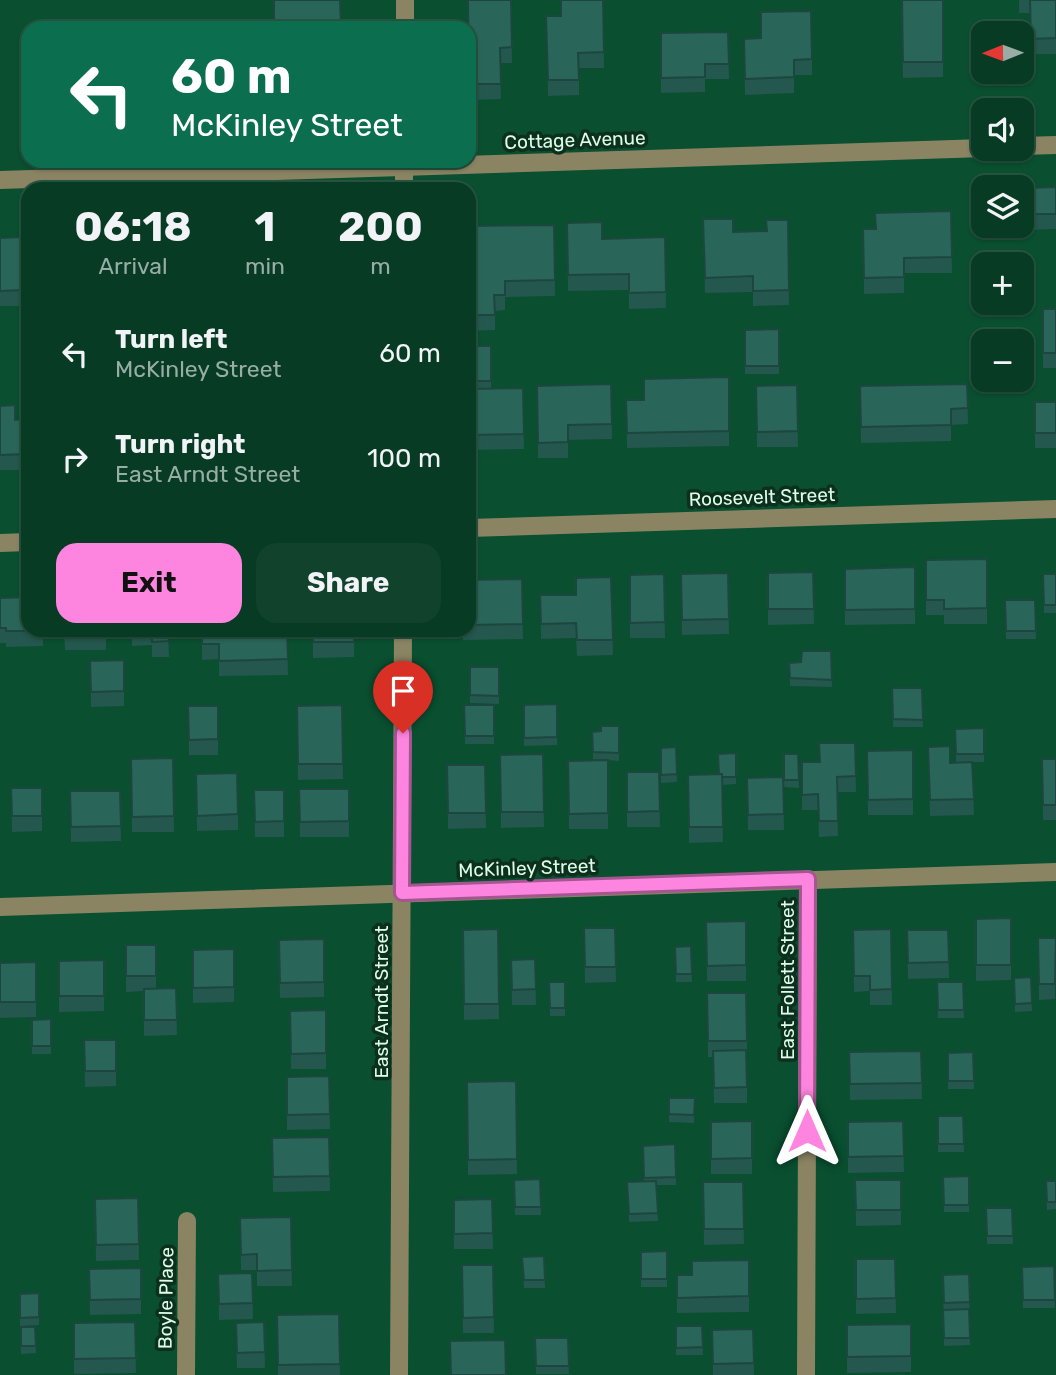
<!DOCTYPE html>
<meta charset="utf-8">
<style>
body{margin:0;font-family:Rubik,sans-serif;background:#10422c;color:#f1f3f6;height:100vh;display:flex;flex-direction:column;font-size:26px;white-space:nowrap}
*{box-sizing:border-box;margin:0}
p{font-size:23px;color:#98ada6}
.icon{flex:none;width:38px;height:38px;fill:none;stroke:currentColor;stroke-width:2;stroke-linecap:round;stroke-linejoin:round}
.map{position:relative;flex:1;overflow:hidden}
.sheet{position:absolute;left:21px;top:182px;width:455px;height:455px;display:flex;flex-direction:column;background:#073b24;border-radius:21px;box-shadow:0 2px 5px #0004,0 0 0 2px #285541}
.sheet>*{flex:none}
.guide{position:absolute;left:21px;top:21px;width:455px;height:147px;border-radius:21px;box-shadow:0 2px 5px #0004,0 0 0 2px #285541;background:#0b6e4f;color:#fff;overflow:hidden}
.needle{width:46px;rotate:269deg}
.controls{position:absolute;left:971px;top:21px;display:grid;gap:14px}
.controls a{display:grid;place-items:center;width:63px;height:63px;border-radius:14px;background:#073b24;box-shadow:0 2px 5px #0004,0 0 0 2px #285541;font-size:35px}
.pin{position:absolute;display:grid;place-items:center;width:60px;height:60px;color:#fff;margin:-72px -30px;border-radius:50% 50% 50% 0;rotate:-45deg;box-shadow:0 0 7px #0007}
.pin .icon{rotate:45deg}
.me{position:absolute;width:77px;margin:-38px;rotate:0deg;stroke-linejoin:round;filter:drop-shadow(0 0 5px #0008)}
.turn{display:flex;align-items:center;gap:24px;height:147px;padding:0 35px;font-size:32px}
.turn .icon{width:91px;height:91px;stroke-width:2.5}
.turn b{display:block;font-size:49px;line-height:60px}
.eta{display:flex;justify-content:space-evenly;align-items:center;height:119px;text-align:center}
.eta b{font-size:42px;font-weight:700;line-height:49px}
.cta{display:flex;gap:14px;margin-top:auto;padding:14px 35px}
.cta a{flex:1;height:80px;border-radius:21px;background:#fe85df;color:#111;font-size:28px;font-weight:700;line-height:80px;text-align:center}
.cta a+a{background:#10422c;color:#f1f3f6}
ul{padding:0;list-style:none}
li{display:flex;align-items:center;gap:21px;height:105px;padding:0 35px}
li div{flex:1}
li b{display:block;font-size:26px}
li em{font-style:normal}
.map>svg:first-child{display:block}
.lines{fill:none;stroke-linecap:round;stroke-linejoin:round}
.minor{stroke:#8a8463;stroke-width:18}
.wall{fill:#24574d}
.building{fill:#2a6559;stroke:#1d473e;stroke-width:2}
.route-casing{stroke:#a55691;stroke-width:18}
.route{stroke:#fe85df;stroke-width:12}
.labels{text-anchor:middle;dominant-baseline:central;stroke-width:7;stroke-linejoin:round;paint-order:stroke}
.street-label{font-size:19px;fill:#ddfde9;stroke:#0d301e}
</style>
<div class="map">
<svg width="1056" height="1375" viewBox="0 0 1056 1375">
<rect width="100%" height="100%" fill="#094f30"/>
<g class="lines">
<g class="minor">
<path d="M405 28V0"/>
<path d="M1022 146 1056 145"/>
<path d="M404 161V189"/>
<path d="M0 180 984 148"/>
<path d="M469 528 1056 509"/>
<path d="M0 543 28 542"/>
<path d="M0 907 1056 872"/>
<path d="M186 1375 187 1221"/>
<path d="M399 1375 403 630"/>
<path d="M806 1375 808 879"/>
</g>
</g>
<g class="wall">
<path d="M340 0 341 28H274Z"/>
<path d="M511 0 512 63H500L501 99 469 100V28Z"/>
<path d="M603 0 604 68H579V95L548 96 546 16H561Z"/>
<path d="M901 0H943V77L903 78Z"/>
<path d="M1019 0H1056V54H1031L1030 13H1019Z"/>
<path d="M1028 26 1029 73 1001 74V72H1022V33Z"/>
<path d="M728 32 729 79H705V92L661 93V33Z"/>
<path d="M744 39 812 59V75H794V93L745 95Z"/>
<path d="M25 50H28V102H26Z"/>
<path d="M1056 187V229L1028 230V188Z"/>
<path d="M951 211 952 273H904V293L864 294 863 229H875Z"/>
<path d="M703 219 733 232 767 231 788 220 789 305 753 306V292L705 293Z"/>
<path d="M567 223 602 239 665 237 666 308 629 309V290L568 291Z"/>
<path d="M554 225 555 296 505 297V310L495 311V330L469 331V226Z"/>
<path d="M23 237 24 306H0V238Z"/>
<rect x="1043" y="309" width="13" height="59"/>
<path d="M779 329V374H745V330Z"/>
<path d="M469 346H491V388H523L524 449 469 450Z"/>
<path d="M729 377V446L627 448 626 400H644Z"/>
<path d="M611 384 612 439 568 440V458H538L537 386Z"/>
<path d="M967 384 968 424 951 425V441L861 443 860 386Z"/>
<path d="M797 385 798 447H757L756 386Z"/>
<rect x="1035" y="402" width="21" height="46"/>
<path d="M0 406 15 420 28 419V470H0Z"/>
<path d="M987 559V624H944V615H926V560Z"/>
<path d="M915 567V624L845 625V569Z"/>
<path d="M813 572 814 624 768 625V573Z"/>
<path d="M728 573 729 634 682 635 681 574Z"/>
<path d="M664 574 665 638H630V575Z"/>
<path d="M1043 574H1056V613H1044Z"/>
<path d="M611 577 613 655 577 656 576 638 541 639 540 595H576Z"/>
<path d="M522 579 523 639 463 640 462 630H469V580Z"/>
<path d="M0 598 43 630V646L6 647V643H0Z"/>
<path d="M1005 600H1035L1036 639H1006Z"/>
<path d="M64 630H106V650H65Z"/>
<path d="M132 630H168L169 657H152V645L132 646Z"/>
<path d="M202 630H287L288 675 219 676V659L202 660Z"/>
<path d="M313 630H354V657L313 658Z"/>
<path d="M831 651 832 687 790 686 789 663 801 662Z"/>
<path d="M124 660V706L91 707 90 661Z"/>
<path d="M470 667H499V704L470 703Z"/>
<path d="M892 688H922L923 727H893Z"/>
<path d="M557 704V745L524 746V705Z"/>
<path d="M342 705 343 779 298 780 297 706Z"/>
<path d="M464 705H494V744H465Z"/>
<path d="M188 706H218V755H189Z"/>
<path d="M619 726V761L608 760V829H569L568 761 603 760 593 759 592 732 601 731Z"/>
<path d="M984 728V762H972L974 815 930 816 928 747 950 763 956 762 955 729Z"/>
<path d="M855 743 856 792H837L838 836 819 837 818 810H802V762H819Z"/>
<path d="M676 747 677 782 661 783V748Z"/>
<path d="M913 750V815H868L867 751Z"/>
<path d="M736 753V784L722 785 723 842 689 843 688 775 718 774Z"/>
<path d="M543 754 544 827 501 828 500 755Z"/>
<path d="M784 754H798L799 788 784 787Z"/>
<path d="M173 758 174 832H132L131 759Z"/>
<path d="M1042 759H1056V820H1043Z"/>
<path d="M447 765H485L486 828 448 829Z"/>
<path d="M627 772H659L660 827H627Z"/>
<path d="M196 774 238 814V830L197 831Z"/>
<path d="M783 777 784 830H748L747 778Z"/>
<path d="M11 788H42V831L12 832Z"/>
<path d="M299 789H349V837H300Z"/>
<path d="M254 790H284V837H255Z"/>
<path d="M70 791H120L121 841 71 842Z"/>
<path d="M1011 918V980L976 981V919Z"/>
<path d="M746 921V981H707L706 922Z"/>
<path d="M584 928H615L616 982 585 983Z"/>
<path d="M498 929 499 1019 464 1020 463 930Z"/>
<path d="M891 929 892 1005H870V991L854 992 853 930Z"/>
<path d="M907 930H948L949 978 908 979Z"/>
<path d="M1038 938H1056L1055 999 1039 1000Z"/>
<path d="M324 939V997L280 998 279 940Z"/>
<path d="M126 945H156V988H176L177 1035 144 1036V991L126 992Z"/>
<path d="M691 946 692 982H676L675 947Z"/>
<path d="M234 949V1002L193 1003V950Z"/>
<path d="M535 959 536 1005H512L511 960Z"/>
<path d="M104 960V1011L59 1012V961Z"/>
<path d="M36 962V1017L0 1018V963Z"/>
<path d="M1031 977 1032 1011 1015 1012 1014 978Z"/>
<path d="M549 982H565V1016H550Z"/>
<path d="M937 982H963L964 1018H938Z"/>
<path d="M707 993 747 1041V1103H714L713 1057H708Z"/>
<path d="M326 1010V1069H291L290 1011Z"/>
<path d="M51 1019V1054H32V1020Z"/>
<path d="M84 1040H116V1086L85 1087Z"/>
<path d="M921 1051 922 1099 850 1100 849 1052Z"/>
<path d="M973 1052 974 1089H948V1053Z"/>
<path d="M329 1076 330 1129 287 1130V1077Z"/>
<path d="M516 1081 517 1174 468 1175 467 1082Z"/>
<path d="M669 1098H695L694 1123 669 1122Z"/>
<path d="M938 1116H963L964 1152H938Z"/>
<path d="M752 1121V1174H711V1122Z"/>
<path d="M903 1121 904 1172 848 1173V1122Z"/>
<path d="M329 1137 330 1191 273 1192 272 1138Z"/>
<path d="M675 1144 676 1185H656L658 1221 629 1222 627 1182 644 1181 643 1146Z"/>
<path d="M969 1176V1212H944L943 1177Z"/>
<path d="M540 1179 541 1215H515L514 1180Z"/>
<path d="M855 1180H901V1225L856 1226Z"/>
<path d="M1046 1181H1056V1209L1047 1210Z"/>
<path d="M703 1182H743L744 1244 704 1245Z"/>
<path d="M138 1198 139 1260 96 1261 95 1199Z"/>
<path d="M492 1199 493 1249H454V1200Z"/>
<path d="M986 1208H1012L1013 1244H987Z"/>
<path d="M291 1217 292 1286H257V1270H241L240 1218Z"/>
<path d="M667 1251V1287H641V1252Z"/>
<path d="M544 1256 545 1288H524L522 1257Z"/>
<path d="M856 1259H895L896 1313 856 1314Z"/>
<path d="M749 1260V1312L677 1313V1275H692Z"/>
<path d="M462 1265H493L494 1333H463Z"/>
<path d="M1054 1266 1055 1308H1023L1022 1267Z"/>
<path d="M141 1268V1314L90 1315 89 1269Z"/>
<path d="M252 1273 253 1319 219 1320 218 1274Z"/>
<path d="M969 1274 970 1345 944 1346 943 1275Z"/>
<path d="M39 1293V1325L20 1326V1294Z"/>
<path d="M339 1314 340 1375H278L277 1315Z"/>
<path d="M135 1322 136 1373 74 1374V1323Z"/>
<path d="M264 1322 265 1368H237L236 1323Z"/>
<path d="M911 1324V1372L847 1373V1325Z"/>
<path d="M676 1326H702L703 1355H676Z"/>
<path d="M21 1327H35L36 1353 21 1354Z"/>
<path d="M753 1329 754 1375H713L712 1330Z"/>
<path d="M535 1338H568L569 1374H536Z"/>
</g>
<g class="building">
<path d="M274 0H340L341 26 318 27V28H274Z"/>
<path d="M468 0H511L512 47 500 48 501 84H469Z"/>
<path d="M561 0H603L604 52 578 53 579 80H548L546 16H561Z"/>
<path d="M902 0H943V62H903Z"/>
<path d="M1030 0H1056V38L1031 39Z"/>
<path d="M811 11 812 59 794 60V77L745 79 744 39 761 38V12Z"/>
<path d="M1028 26 1029 65H1022V33H999V27Z"/>
<path d="M728 32 729 64H705V77L661 78V33Z"/>
<path d="M25 50H28V87H26Z"/>
<path d="M1056 187V214H1028V188Z"/>
<path d="M951 211 952 257 904 258V277L864 278 863 229H876L875 213Z"/>
<path d="M703 219H733V232L767 231 766 220H788L789 290 753 291V276L705 278Z"/>
<path d="M602 222V239L665 237 666 292 629 293V274L568 275 567 223Z"/>
<path d="M554 225 555 280 505 281V295H494L495 315H469V226Z"/>
<path d="M23 237 24 290 0 291V238Z"/>
<rect x="1043" y="309" width="13" height="44"/>
<path d="M779 329V366H745V330Z"/>
<rect x="469" y="346" width="22" height="35"/>
<path d="M729 377V431L627 433 626 400H644V379Z"/>
<path d="M611 384 612 424 568 425V442L538 443 537 386Z"/>
<path d="M967 384 968 408 951 409V425L861 427 860 386Z"/>
<path d="M797 385 798 431 757 432 756 386Z"/>
<path d="M523 388 524 434 469 435V389Z"/>
<rect x="1035" y="402" width="21" height="31"/>
<path d="M15 405V420L28 419V454L0 455V406Z"/>
<path d="M987 559V608L944 609V600H926V560Z"/>
<path d="M915 567V609L845 610V569Z"/>
<path d="M813 572 814 609H768V573Z"/>
<path d="M728 573 729 619 682 620 681 574Z"/>
<path d="M664 574 665 622 630 623V575Z"/>
<path d="M1043 574H1056V605H1044Z"/>
<path d="M611 577 613 640H577L576 623 541 624 540 595H576V578Z"/>
<path d="M522 579 523 624 469 625V580Z"/>
<path d="M28 597V630L43 631H6V628H0V598Z"/>
<path d="M1005 600H1035L1036 631H1006Z"/>
<path d="M65 630H106V634L65 635Z"/>
<path d="M152 630H168L169 641 152 642Z"/>
<path d="M202 630H287L288 659 219 661V644H202Z"/>
<rect x="313" y="630" width="41" height="12"/>
<path d="M802 651H831L832 680 790 678 789 663 801 662Z"/>
<path d="M124 660V691L91 692 90 661Z"/>
<path d="M470 667H499V696L470 695Z"/>
<path d="M892 688H922L923 720 893 719Z"/>
<path d="M557 704V737L524 738V705Z"/>
<path d="M342 705 343 764H298L297 706Z"/>
<path d="M464 705H494V736H465Z"/>
<path d="M188 706H218V739L189 740Z"/>
<path d="M601 726H619V753L593 752 592 732 601 731Z"/>
<path d="M984 728V754H956L955 729Z"/>
<path d="M819 743H855L856 776 837 777 838 821H819L818 794 802 795V762H820Z"/>
<path d="M950 746V763L972 762 974 799 930 800 928 747Z"/>
<path d="M676 747 677 774 661 775V748Z"/>
<path d="M913 750V799L868 800 867 751Z"/>
<path d="M736 753V777H722V774H719L718 754Z"/>
<path d="M543 754 544 812H501L500 755Z"/>
<path d="M784 754H798L799 780H784Z"/>
<path d="M173 758 174 816 132 817 131 759Z"/>
<path d="M1042 759H1056V805H1043Z"/>
<path d="M608 760V813L569 814 568 761Z"/>
<path d="M447 765H485L486 813H448Z"/>
<path d="M627 772H659L660 811 627 812Z"/>
<path d="M237 773 238 814 197 816 196 774Z"/>
<path d="M722 774 723 827H689L688 775Z"/>
<path d="M783 777 784 814 748 815 747 778Z"/>
<path d="M11 788H42V816H12Z"/>
<path d="M299 789H349V821L300 822Z"/>
<path d="M254 790H284V821L255 822Z"/>
<path d="M70 791H120L121 826 71 827Z"/>
<path d="M1011 918V965H976V919Z"/>
<path d="M746 921V965L707 966 706 922Z"/>
<path d="M584 928H615L616 967H585Z"/>
<path d="M498 929 499 1004H464L463 930Z"/>
<path d="M891 929 892 989 870 990V976H854L853 930Z"/>
<path d="M907 930H948L949 962 908 963Z"/>
<path d="M1038 938H1056L1055 984H1039Z"/>
<path d="M324 939V982L280 983 279 940Z"/>
<rect x="126" y="945" width="30" height="31"/>
<path d="M691 946 692 974H676L675 947Z"/>
<path d="M234 949V987L193 988V950Z"/>
<path d="M535 959 536 989 512 990 511 960Z"/>
<path d="M104 960V996H59V961Z"/>
<path d="M36 962V1002H0V963Z"/>
<path d="M1031 977 1032 1003 1015 1004 1014 978Z"/>
<path d="M549 982H565V1008H550Z"/>
<path d="M937 982H963L964 1010H938Z"/>
<path d="M176 988 177 1020H144V989Z"/>
<path d="M707 993H746L747 1041H708Z"/>
<path d="M326 1010V1053L291 1054 290 1011Z"/>
<path d="M51 1019V1046H32V1020Z"/>
<path d="M84 1040H116V1071H85Z"/>
<path d="M746 1050 747 1087 714 1088 713 1051Z"/>
<path d="M921 1051 922 1083 850 1084 849 1052Z"/>
<path d="M973 1052 974 1081H948V1053Z"/>
<path d="M329 1076 330 1114 287 1115V1077Z"/>
<path d="M516 1081 517 1159 468 1160 467 1082Z"/>
<path d="M669 1098H695L694 1115 669 1114Z"/>
<path d="M938 1116H963L964 1144H938Z"/>
<path d="M752 1121V1158L711 1159V1122Z"/>
<path d="M903 1121 904 1156 848 1157V1122Z"/>
<path d="M329 1137 330 1176 273 1177 272 1138Z"/>
<path d="M675 1144 676 1177 644 1178 643 1146Z"/>
<path d="M969 1176V1205H944L943 1177Z"/>
<path d="M540 1179 541 1207H515L514 1180Z"/>
<path d="M855 1180H901V1210H856Z"/>
<path d="M656 1181 658 1213 629 1214 627 1182Z"/>
<path d="M1046 1181H1056V1202H1047Z"/>
<path d="M703 1182H743L744 1229H704Z"/>
<path d="M138 1198 139 1244 96 1245 95 1199Z"/>
<path d="M492 1199 493 1233 454 1234V1200Z"/>
<path d="M986 1208H1012L1013 1236H987Z"/>
<path d="M291 1217 292 1270 257 1271V1254L241 1255 240 1218Z"/>
<path d="M667 1251V1279H641V1252Z"/>
<path d="M544 1256 545 1280H524L522 1257Z"/>
<path d="M856 1259H895L896 1298 856 1299Z"/>
<path d="M749 1260V1296L677 1298V1275H692V1261Z"/>
<path d="M462 1265H493L494 1317 463 1318Z"/>
<path d="M1054 1266 1055 1300H1023L1022 1267Z"/>
<path d="M141 1268V1299L90 1300 89 1269Z"/>
<path d="M252 1273 253 1303 219 1304 218 1274Z"/>
<path d="M969 1274 970 1302 944 1303 943 1275Z"/>
<path d="M39 1293V1317L20 1318V1294Z"/>
<path d="M969 1309 970 1338H944L943 1310Z"/>
<path d="M339 1314 340 1364 278 1365 277 1315Z"/>
<path d="M135 1322 136 1358 74 1359V1323Z"/>
<path d="M264 1322 265 1352 237 1353 236 1323Z"/>
<path d="M911 1324V1356L847 1357V1325Z"/>
<path d="M676 1326H702L703 1347 676 1348Z"/>
<path d="M21 1327H35L36 1346H21Z"/>
<path d="M753 1329 754 1363 713 1364 712 1330Z"/>
<path d="M535 1338H568L569 1366H536Z"/>
<path d="M505 1340 506 1375H451L450 1341Z"/>
</g>
<g class="lines">
<defs>
<path id="route" d="M403 733 402 893 808 879 807 1131"/>
</defs>
<use href="#route" class="route-casing"/>
<use href="#route" class="route"/>
</g>
<g class="labels">
<g class="street-label">
<text transform="translate(575 140) rotate(-2)">Cottage Avenue</text>
<text transform="translate(762 497) rotate(-2)">Roosevelt Street</text>
<text transform="translate(527 868) rotate(-2)">McKinley Street</text>
<text transform="translate(787 980) rotate(-90)">East Follett Street</text>
<text transform="translate(381 1002) rotate(-90)">East Arndt Street</text>
<text transform="translate(166 1298) rotate(-89)">Boyle Place</text>
</g>
</g>
</svg>
<div class="controls">
<a><svg class="needle" viewBox="-14 -14 28 28"><path d="M0-13l5 13h-10z" fill="#e53935"/><path d="M0 13l5-13h-10z" fill="#98ada6"/></svg></a>
<a><svg class="icon" aria-label="sound" viewBox="0 0 24 24"><path d="M4 9h4l5-4v14l-5-4H4zM17 9q2 3 0 6"/></svg></a>
<a><svg class="icon" aria-label="layers" viewBox="0 0 24 24"><path d="M12 4l9 5-9 5-9-5zM3 14l9 5 9-5"/></svg></a>
<a>+</a>
<a>−</a>
</div>
<div class="pin" style="left:403px;top:733px;background:#d93025"><svg class="icon" aria-label="arrive" viewBox="0 0 24 24"><path d="M6 21V4h12l-3 4 3 4H6"/></svg></div>
<svg class="me" style="left:807px;top:1131px" viewBox="-20 -20 40 40"><path d="M0-17L14 15 0 8-14 15z" fill="#fe85df" stroke="#fff" stroke-width="4"/></svg>
<div class="guide">
<div class="turn"><svg class="icon" aria-label="left" viewBox="0 0 24 24"><path d="M17 20v-9H6M10 6l-5 5 5 5"/></svg><div><b>60 m</b>McKinley Street</div></div>
</div>
<section class="sheet">
<div class="eta">
<div><b>06:18</b><p>Arrival</p></div>
<div><b>1</b><p>min</p></div>
<div><b>200</b><p>m</p></div>
</div>
<ul>
<li><svg class="icon" aria-label="left" viewBox="0 0 24 24"><path d="M17 20v-9H6M10 6l-5 5 5 5"/></svg><div><b>Turn left</b><p>McKinley Street</p></div><em>60 m</em></li>
<li><svg class="icon" aria-label="right" viewBox="0 0 24 24"><path d="M7 20v-9h11M14 6l5 5-5 5"/></svg><div><b>Turn right</b><p>East Arndt Street</p></div><em>100 m</em></li>
</ul>
<div class="cta"><a>Exit</a><a>Share</a></div>
</section>
</div>
